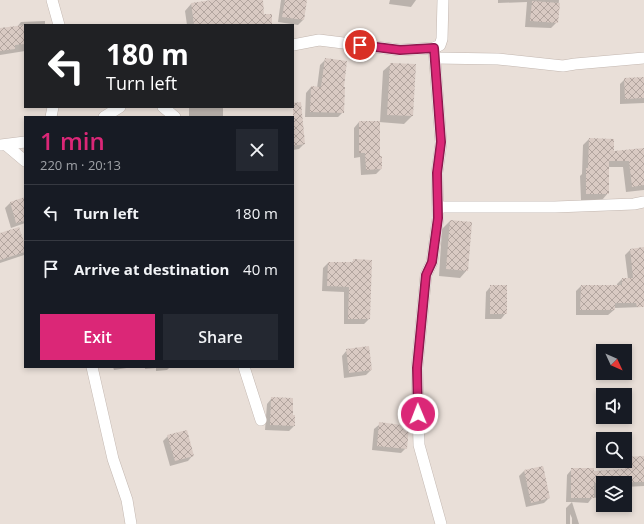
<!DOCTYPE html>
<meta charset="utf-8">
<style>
body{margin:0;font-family:"Open Sans",sans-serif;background:#242831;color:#f1f3f6;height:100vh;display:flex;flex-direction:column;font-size:15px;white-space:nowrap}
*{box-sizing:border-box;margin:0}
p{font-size:13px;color:#9ea1a6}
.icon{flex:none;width:22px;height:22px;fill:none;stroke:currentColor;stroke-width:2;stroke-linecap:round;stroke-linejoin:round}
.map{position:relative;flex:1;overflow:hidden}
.drawer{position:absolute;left:24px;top:116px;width:270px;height:252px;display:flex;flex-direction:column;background:#171b24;border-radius:0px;box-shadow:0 2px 6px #0003}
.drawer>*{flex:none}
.top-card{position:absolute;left:24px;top:24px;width:270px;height:84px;border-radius:0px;box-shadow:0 2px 6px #0003;background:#202124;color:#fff;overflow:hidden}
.needle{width:26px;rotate:134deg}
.buttons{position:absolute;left:596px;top:344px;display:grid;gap:8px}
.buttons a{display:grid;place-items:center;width:36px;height:36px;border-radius:0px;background:#171b24;box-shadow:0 2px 6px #0003;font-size:20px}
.pin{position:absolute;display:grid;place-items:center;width:34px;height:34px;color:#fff;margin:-17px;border:2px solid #fff;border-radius:50%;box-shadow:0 1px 4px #0007}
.me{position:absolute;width:44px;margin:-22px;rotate:359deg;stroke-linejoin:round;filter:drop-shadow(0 0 3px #0008)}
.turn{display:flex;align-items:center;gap:14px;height:84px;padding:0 16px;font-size:18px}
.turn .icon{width:52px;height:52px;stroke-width:2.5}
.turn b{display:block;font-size:28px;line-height:34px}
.round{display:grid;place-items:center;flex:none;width:42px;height:42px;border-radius:0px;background:#242831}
.headline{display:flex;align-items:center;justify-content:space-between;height:68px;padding:0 16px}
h1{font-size:24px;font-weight:600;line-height:30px;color:#db2777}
.action{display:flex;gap:8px;margin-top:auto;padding:8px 16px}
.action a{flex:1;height:46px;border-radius:0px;background:#db2777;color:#fff;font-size:16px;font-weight:600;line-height:46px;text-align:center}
.action a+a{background:#242831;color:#f1f3f6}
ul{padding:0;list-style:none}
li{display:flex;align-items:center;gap:12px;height:56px;padding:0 16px;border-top:1px solid #363941}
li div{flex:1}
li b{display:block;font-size:15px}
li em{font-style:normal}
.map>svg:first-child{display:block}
.residential{fill:#e9dfd8;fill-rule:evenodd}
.shadow{fill:#0003}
.building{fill:url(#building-cross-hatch)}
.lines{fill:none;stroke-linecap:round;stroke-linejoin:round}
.street-casing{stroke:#c3b7b0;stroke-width:12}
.street{stroke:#fff;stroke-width:11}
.route-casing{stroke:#8e194d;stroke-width:10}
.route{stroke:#db2777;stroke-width:7}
</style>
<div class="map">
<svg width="644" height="524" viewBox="0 0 644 524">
<defs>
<pattern id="building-cross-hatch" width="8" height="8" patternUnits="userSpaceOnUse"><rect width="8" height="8" fill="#d9cac3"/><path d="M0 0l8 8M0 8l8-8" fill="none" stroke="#b2a59f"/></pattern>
</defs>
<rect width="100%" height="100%" fill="#f5efea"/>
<path class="residential" d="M0 0H644V524H0ZM25 25H293V107H25ZM25 117H293V367H25ZM603 351H625V373H603ZM603 395H625V417H603ZM603 439H625V461H603ZM603 483H625V505H603Z"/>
<g class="shadow">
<path d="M219 0H262L263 15 271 25H187L185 11 191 4Z"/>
<path d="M281 0H306L303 20 298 25 278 22Z"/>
<path d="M390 0H416L411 7 389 4Z"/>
<path d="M498 0H559L557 22 551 28 525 27 527 2 498 3Z"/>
<path d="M45 21V25H25V51L0 55V29L17 27 21 22Z"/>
<path d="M325 60 342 88 343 112 338 117H305L306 93 311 87 317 88 320 65Z"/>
<path d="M391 64 412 116 404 124 379 122V157L381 169 376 174 361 175 360 157 354 158V128L359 122H380L383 71Z"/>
<path d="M644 78V103L620 104V84L625 79Z"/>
<rect x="189" y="107" width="34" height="10"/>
<path d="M293 122 304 144 299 149 293 150Z"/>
<path d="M589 139 613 152 644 149V190L626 192 623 167H608V193L602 200H581L580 176 582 174 583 145Z"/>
<path d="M25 198V223L11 228 5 208 10 203Z"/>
<path d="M450 221 467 270 460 278 439 276 442 229Z"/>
<path d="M25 243V257L24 255 0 263V250Z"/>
<path d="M644 248V305L642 307 614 308V310L608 315H576V291L581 286H617V284L622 279H628L625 255 630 250Z"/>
<path d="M354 260 369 319 364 324H344V292L322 291 323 268 328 263H351Z"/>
<path d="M491 286 506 313 501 319H485L486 292Z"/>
<path d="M347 350 371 370 366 375 344 378 342 356Z"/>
<path d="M113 367H133L114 370Z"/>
<path d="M145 367H170L167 370 156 371V368L145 369Z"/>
<path d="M272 398 292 416H294V426L289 431 265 430 267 404Z"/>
<path d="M380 424 406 448 401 453 372 450 374 429Z"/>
<path d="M168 436 193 455 188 461 170 466 163 441Z"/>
<path d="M644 457V486L625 487V483H603V497L592 498 588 503 572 502 579 524H572V518L570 514V524H566V508L572 502H566L567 475 572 469 593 472 627 470Z"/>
<path d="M543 467 549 498 544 503 526 507 519 476 524 471Z"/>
</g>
<g class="building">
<path d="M212 0H263L264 14H272V25H194L191 3Z"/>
<path d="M285 0H307L304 20 282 17Z"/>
<path d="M532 1 560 3 558 23 530 21Z"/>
<path d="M25 25V44L15 45V49L0 51V28Z"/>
<path d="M325 58 347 61 344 87H345L344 113 310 112 311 86 321 87Z"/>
<path d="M390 63 416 64 413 116 387 115Z"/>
<path d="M644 77V98L625 99 624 78Z"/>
<path d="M301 102 305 144 293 146V103Z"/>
<path d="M359 121H380V156H382V169L366 170 365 153H359Z"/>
<path d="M589 138 614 139V151L644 148V185L632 187 629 161H609V194H586V168H588Z"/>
<path d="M25 197V221L16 223 10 202Z"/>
<path d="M450 220 472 222 468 271 446 269Z"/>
<path d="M19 227 25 245V252L0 260V233Z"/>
<path d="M644 247V307H637L636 303H615V310H580L581 285H622V278H633L630 249Z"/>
<path d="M353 259 372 260 370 319H348L349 287 327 286 328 262H353Z"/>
<rect x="490" y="285" width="17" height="29"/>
<path d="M369 346 372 370 349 373 346 349Z"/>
<path d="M271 397 293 398V415H295V426L270 425Z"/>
<path d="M379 422 409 426 407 449 377 446Z"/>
<path d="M187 430 194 456 175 461 167 435Z"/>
<path d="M644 456V482L594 483V498H571V468H594V471L625 469V457Z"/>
<path d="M543 466 550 498 531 503 524 470Z"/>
</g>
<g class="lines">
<defs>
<g id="street">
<path d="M52 0 59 25"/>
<path d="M293 45 319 40 400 50 434 48 440 45 442 39 443 0"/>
<path d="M434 48 441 143 437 173 438 218 432 262 426 275 417 368 419 445 441 524"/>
<path d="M435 58 498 59 563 66 575 64 644 58"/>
<path d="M163 107 175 117"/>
<path d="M51 117 53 107"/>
<path d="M104 117 120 107"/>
<path d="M1 145 25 142"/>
<path d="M6 145 25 161"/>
<path d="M438 207H555L634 204 644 202"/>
<path d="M92 367 113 459 127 500 131 524"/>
<path d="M244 367 261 420"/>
</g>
</defs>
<use href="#street" class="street-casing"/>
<use href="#street" class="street"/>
</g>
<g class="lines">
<defs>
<path id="route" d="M360 45 400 50 434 48 441 142 437 173 438 218 432 262 426 275 417 368 418 414"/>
</defs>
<use href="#route" class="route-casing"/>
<use href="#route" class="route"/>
</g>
</svg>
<div class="buttons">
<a><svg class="needle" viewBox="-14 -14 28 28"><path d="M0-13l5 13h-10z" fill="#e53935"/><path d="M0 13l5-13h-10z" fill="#9ea1a6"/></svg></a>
<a><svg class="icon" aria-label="sound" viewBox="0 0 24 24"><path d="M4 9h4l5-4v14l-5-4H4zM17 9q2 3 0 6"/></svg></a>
<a><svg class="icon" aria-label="search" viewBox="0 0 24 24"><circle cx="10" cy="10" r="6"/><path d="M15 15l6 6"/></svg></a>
<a><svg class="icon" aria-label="layers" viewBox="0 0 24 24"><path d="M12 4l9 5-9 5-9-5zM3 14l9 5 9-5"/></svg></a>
</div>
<div class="pin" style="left:360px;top:45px;background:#d93025"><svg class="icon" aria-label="arrive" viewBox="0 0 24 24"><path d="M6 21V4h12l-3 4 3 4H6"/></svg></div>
<svg class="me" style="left:418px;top:414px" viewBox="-20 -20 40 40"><circle r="17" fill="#db2777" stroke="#fff" stroke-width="3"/><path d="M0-11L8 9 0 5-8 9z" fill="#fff"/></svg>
<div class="top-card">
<div class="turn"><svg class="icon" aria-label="left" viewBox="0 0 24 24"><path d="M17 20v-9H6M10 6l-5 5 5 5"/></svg><div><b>180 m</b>Turn left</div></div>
</div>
<section class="drawer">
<div class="headline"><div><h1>1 min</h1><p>220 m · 20:13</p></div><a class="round"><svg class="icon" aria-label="close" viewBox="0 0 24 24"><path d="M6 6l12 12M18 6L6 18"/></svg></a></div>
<ul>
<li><svg class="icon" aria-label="left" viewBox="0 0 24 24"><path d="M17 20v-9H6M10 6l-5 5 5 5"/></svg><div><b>Turn left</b></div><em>180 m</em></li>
<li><svg class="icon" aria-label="arrive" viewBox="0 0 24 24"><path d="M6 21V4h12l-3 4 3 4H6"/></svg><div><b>Arrive at destination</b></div><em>40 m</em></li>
</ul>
<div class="action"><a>Exit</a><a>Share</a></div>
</section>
</div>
